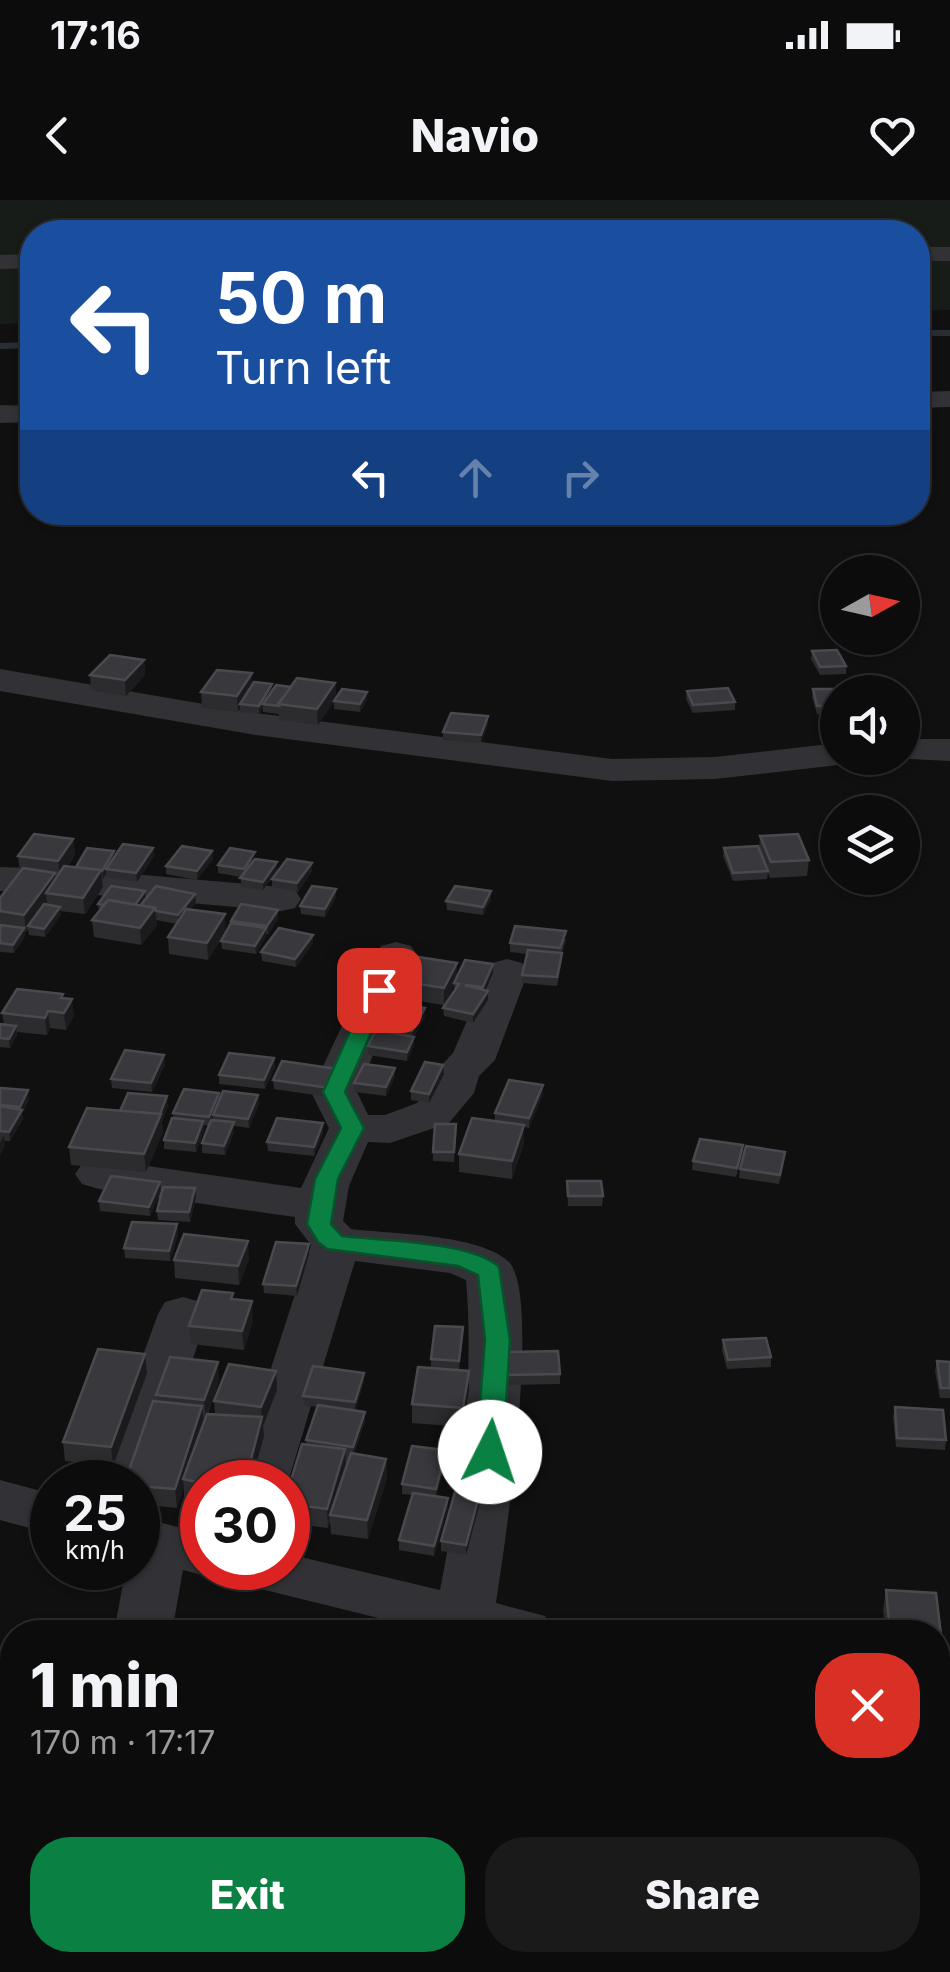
<!DOCTYPE html>
<meta charset="utf-8">
<style>
body{margin:0;font-family:Inter,sans-serif;background:#1a1a1b;color:#f1f3f6;height:100vh;display:flex;flex-direction:column;font-size:38px;white-space:nowrap}
*{box-sizing:border-box;margin:0}
p{font-size:32px;color:#9a9b9d}
.icon{flex:none;width:55px;height:55px;fill:none;stroke:currentColor;stroke-width:2;stroke-linecap:round;stroke-linejoin:round}
.map{position:relative;flex:1;overflow:hidden}
.panel{position:absolute;left:0px;top:1420px;width:950px;height:352px;display:flex;flex-direction:column;background:#0c0c0d;border-radius:40px 40px 0 0;box-shadow:0 2px 8px #0004,0 0 0 2px #2c2c2e}
.panel>*{flex:none}
.hud{position:absolute;left:20px;top:20px;width:910px;height:305px;border-radius:40px;box-shadow:0 2px 8px #0004,0 0 0 2px #2c2c2e;background:#1a4fa0;color:#fff;overflow:hidden}
.needle{width:65px;rotate:82deg}
.buttons{position:absolute;left:820px;top:355px;display:grid;gap:20px}
.buttons a{display:grid;place-items:center;width:100px;height:100px;border-radius:50%;background:#0c0c0d;box-shadow:0 2px 8px #0004,0 0 0 2px #2c2c2e;font-size:50px}
.speed{position:absolute;left:30px;top:1260px;display:flex;gap:20px;font-size:50px;font-weight:700;text-align:center}
.speed>*{display:grid;place-content:center;width:130px;height:130px;border-radius:50%;background:#0c0c0d;box-shadow:0 2px 8px #0004,0 0 0 2px #2c2c2e;line-height:1}
.speed small{font-size:25px;font-weight:400}
.speed .limit{border:15px solid #d22;background:#fff;color:#111}
.pin{position:absolute;display:grid;place-items:center;width:85px;height:85px;color:#fff;margin:-42px;border-radius:20px;box-shadow:0 5px 15px #0006}
.me{position:absolute;width:110px;margin:-55px;rotate:4deg;stroke-linejoin:round;filter:drop-shadow(0 0 8px #0008)}
.turn{display:flex;align-items:center;gap:35px;height:210px;padding:0 30px;font-size:45px}
.turn .icon{width:130px;height:130px;stroke-width:2.5}
.turn b{display:block;font-size:70px;line-height:85px}
.lanes{display:flex;align-items:center;height:95px;padding:0 30px;background:#0003;justify-content:center;gap:50px;direction:ltr}
.lanes .off{opacity:.35}
.round{display:grid;place-items:center;flex:none;width:105px;height:105px;border-radius:40px;background:#1a1a1b}
.headline{display:flex;align-items:center;justify-content:space-between;height:170px;padding:0 30px}
h1{font-size:60px;font-weight:800;line-height:75px}
.button{display:flex;gap:20px;margin-top:auto;padding:20px 30px}
.button a{flex:1;height:115px;border-radius:40px;background:#0b8043;color:#fff;font-size:40px;font-weight:800;line-height:115px;text-align:center}
.button a+a{background:#1a1a1b;color:#f1f3f6}
.status{display:flex;justify-content:space-between;align-items:center;height:70px;padding:0 50px;background:#0c0c0d;direction:ltr}
.status svg{height:28px;fill:currentColor}
header{display:flex;justify-content:space-between;align-items:center;height:130px;padding:0 30px;background:#0c0c0d;font-size:45px;font-weight:800}
.map>svg:first-child{display:block}
.green{fill:#171c18}
.lines{fill:none;stroke-linecap:round;stroke-linejoin:round}
.stream{stroke:#282e34;stroke-width:6}
.minor{fill:#323236;fill-rule:evenodd}
.wall{fill:#2c2c2f}
.shaded-wall{fill:#1b1b1d}
.building{fill:#39393d;stroke:#494a4f;stroke-width:2.5}
.route{fill:#0b8043;stroke:#07532c;stroke-width:2.5}
</style>
<div class="status"><b>17:16</b><svg viewBox="0 0 49 12"><path d="M0 12V9h3v3zM5 12V6h3v6zM10 12V3h3v9zM15 12V0h3v12zM26 1h20v11H26zM47 4h2v5h-2z"/></svg></div>
<header><svg class="icon" aria-label="back" viewBox="0 0 24 24"><path d="M15 5l-7 7 7 7"/></svg>Navio<svg class="icon" aria-label="heart" viewBox="0 0 24 24"><path d="M12 20l-8-8c-3-5 5-10 8-4 3-6 11-1 8 4z"/></svg></header>
<div class="map">
<svg width="950" height="1772" viewBox="0 0 950 1772">
<rect width="100%" height="100%" fill="#101011"/>
<g class="green">
<path d="M0 0H950V50L918 51V32H32V59L0 60Z"/>
<path d="M918 59H950V110L918 111Z"/>
<path d="M0 68H32V123L0 124Z"/>
</g>
<g class="lines">
<g class="stream">
<path d="M918 133H950"/>
<path d="M0 146 32 145"/>
</g>
<g class="minor">
<rect x="918" y="47" width="32" height="14"/>
<path d="M32 54V68L0 69V55Z"/>
<path d="M950 191V207L918 208V192Z"/>
<path d="M0 205 32 206V222L0 223Z"/>
<path d="M0 469 256 513 612 559 715 557 838 543V558H854L838 565 715 579 612 581 256 535 0 491Z"/>
<path d="M902 539H950V561L889 558H902Z"/>
<path d="M0 667 86 670 281 687 295 690 301 699 295 708 281 711 86 694 0 691Z"/>
<path d="M396 742 411 746 417 755 357 892 368 915H385L417 903 430 889 437 870 453 853 492 763 507 759 522 763 528 772 495 860 479 876 474 893 449 923 390 943 368 942 349 986 343 1021 351 1029C391 1034 478 1034 508 1061 543 1093 504 1351 496 1403L545 1416 553 1432H435L237 1383 229 1368H288V1354L440 1390C460 1287 475 1185 466 1080L450 1073 355 1061 288 1282H234L311 1045 295 1024V1017L99 989 82 984 75 974 82 964 99 959 301 988 329 928 311 892 375 755 381 746Z"/>
<path d="M183 1097 201 1102 208 1114 151 1282 143 1296 138 1298V1282H97L158 1114 165 1102Z"/>
<path d="M0 1280 52 1294V1334L0 1320Z"/>
<path d="M138 1317 202 1333V1368H223L202 1375 183 1370 172 1432H114L126 1368H138Z"/>
</g>
</g>
<g class="wall">
<path d="M812 451 846 466V474L820 475 811 459Z"/>
<path d="M144 460 145 475 126 496 91 490 90 475Z"/>
<path d="M335 483 336 498 367 500 360 512 334 509V501L318 525 279 520V514L263 512V508L259 514 240 512V508L238 512 202 508 201 492 252 485 272 491 291 487Z"/>
<path d="M813 489 838 492V521H834L832 514H817L812 497Z"/>
<path d="M687 491 735 502V510L693 513 686 499Z"/>
<path d="M488 516V524L481 543 443 540V532Z"/>
<path d="M760 636 809 660 807 676 770 678 768 673 767 679 733 681 723 656 724 648 759 650Z"/>
<path d="M73 639 75 655 68 666 76 667 114 651 115 656 153 648 154 656 137 682 107 677 106 674 102 679 103 687 85 714 60 711 61 715 45 737 29 735 28 729 26 732 24 731 25 736 14 753 0 752V698L20 672 18 656Z"/>
<path d="M212 651 213 659 197 680 166 674V666Z"/>
<path d="M256 659 277 671 263 690 241 687V677L218 673V665Z"/>
<path d="M312 663V671L298 692 272 687V679Z"/>
<path d="M336 689V697L325 717 301 714 300 706Z"/>
<path d="M491 691V700L483 715 447 710 446 701Z"/>
<path d="M195 694 196 702 190 710 226 731 208 760 169 754 168 737 177 724 156 720 157 725 141 745 94 737 92 720 99 712 98 704Z"/>
<path d="M278 718 268 735 266 734 256 754 222 749 221 741 231 724V721Z"/>
<path d="M313 735V743L296 767 262 761 261 752Z"/>
<path d="M566 739 562 753V761L557 786 522 783V775L527 754 510 752V743Z"/>
<path d="M493 773 485 790 488 791V800L473 823 444 816 443 808 454 791V785L444 805 399 798V781Z"/>
<path d="M63 794V798L74 816 66 830 50 828 47 835 17 832V835L10 848 0 847V824H4L2 813Z"/>
<path d="M425 808V817L414 837V846L407 861 368 855V846L374 834H372L371 825Z"/>
<path d="M274 858 275 867 265 889 219 884V875Z"/>
<path d="M165 864 152 892 112 888 111 879Z"/>
<path d="M443 865 444 874 429 903 411 900V891Z"/>
<path d="M338 869V878L329 897 274 889 273 880Z"/>
<path d="M395 877 386 896 355 892 354 883Z"/>
<path d="M0 888 29 899 22 914 23 919 10 941H5V944L0 955Z"/>
<path d="M219 893 220 899 258 895 259 904 249 928 234 926V932L225 955 202 953V943L209 926 204 925V930L196 952 164 949V940L173 918V913Z"/>
<path d="M543 894 529 928 524 927V943L512 979 459 972V954L495 921V913Z"/>
<path d="M168 905 162 922 163 932 146 972 71 965 69 947 120 911Z"/>
<path d="M323 923V932L314 956 268 951 267 942Z"/>
<path d="M456 924 454 962 433 961V952Z"/>
<path d="M743 945 742 955 736 977 692 970 693 961Z"/>
<path d="M784 961 779 984 739 978 740 969Z"/>
<path d="M567 981 603 996 602 1006H568Z"/>
<path d="M195 988 196 997 190 1022 158 1020 157 1011Z"/>
<path d="M161 991 150 1016 100 1011 99 1001Z"/>
<path d="M177 1024 178 1034 170 1061 125 1058 124 1048Z"/>
<path d="M309 1044V1054L297 1096 264 1093 263 1084Z"/>
<path d="M249 1059 239 1085 175 1078 174 1060Z"/>
<path d="M234 1100 253 1120 244 1150 191 1144 189 1126Z"/>
<path d="M463 1127 459 1170 469 1171V1190L463 1227 412 1223V1204L431 1168V1159Z"/>
<path d="M723 1140 771 1157V1167L727 1169 722 1150Z"/>
<path d="M504 1152 560 1174V1184L505 1185Z"/>
<path d="M145 1154 147 1173 113 1266 65 1261 63 1242Z"/>
<path d="M937 1161 950 1162V1198H940L935 1171Z"/>
<path d="M276 1171 277 1190 263 1226 264 1236 251 1282H202V1301L184 1298V1288L177 1308 138 1304V1282L157 1201 156 1195 219 1181 208 1214H215L214 1201Z"/>
<path d="M364 1173V1182L355 1210 365 1221 354 1254 386 1259 387 1278 368 1339 331 1334 330 1321 328 1328 288 1323V1290L306 1244V1240L318 1207 304 1205 303 1196Z"/>
<path d="M895 1207 946 1240 945 1250 896 1247 893 1217Z"/>
<path d="M446 1250V1259L436 1296 448 1308 434 1356 399 1350V1340L412 1295 402 1294V1284Z"/>
<path d="M479 1306 466 1355 441 1351V1341Z"/>
<path d="M886 1390 936 1393 942 1443 939 1462H938V1432H886L883 1410Z"/>
<rect x="938" y="1480" width="12" height="64"/>
<rect x="938" y="1561" width="12" height="40"/>
</g>
<g class="shaded-wall">
<path d="M144 460 145 475 126 496 125 480Z"/>
<path d="M252 473V489L240 504V508L238 512 237 496Z"/>
<path d="M335 483 336 499 318 525 317 509Z"/>
<path d="M272 484V492L263 504V508L259 514V506Z"/>
<path d="M367 492V500L360 512V504Z"/>
<path d="M488 516V524L481 543V535Z"/>
<path d="M73 639 75 655 60 678 58 661Z"/>
<path d="M153 648 154 656 137 682 136 673Z"/>
<path d="M114 651 115 659 106 669V674L103 679 102 671Z"/>
<path d="M212 651 213 659 197 680V671Z"/>
<path d="M277 662V671L263 690V682Z"/>
<path d="M312 663V671L298 692 297 683Z"/>
<path d="M101 670 103 687 85 714 83 698Z"/>
<path d="M55 673 57 689 46 693 47 703 30 727 28 726 26 732 24 715Z"/>
<path d="M336 689V697L325 717V709Z"/>
<path d="M145 691 146 699 140 708 133 709Z"/>
<path d="M491 691V700L483 715V707Z"/>
<path d="M195 694 196 702 178 724V715Z"/>
<path d="M60 707 61 715 45 737 44 729Z"/>
<path d="M155 708 157 725 141 745 140 728Z"/>
<path d="M278 710V718L268 735 267 726Z"/>
<path d="M225 714 226 731 208 760 207 743Z"/>
<path d="M24 728 25 736 14 753 13 745Z"/>
<path d="M266 728V737L256 754 255 746Z"/>
<path d="M313 735V743L296 767 295 759Z"/>
<path d="M457 763V780L444 805V788Z"/>
<path d="M493 764V773L483 796V787Z"/>
<path d="M488 791V800L473 823V814Z"/>
<path d="M72 799 74 816 66 830 64 813Z"/>
<path d="M425 808V817L412 840V831Z"/>
<path d="M48 811 50 828 47 835 45 818Z"/>
<path d="M16 826 17 835 10 848 9 839Z"/>
<path d="M414 837V846L407 861V852Z"/>
<path d="M164 855 165 864 152 892 151 883Z"/>
<path d="M274 858 275 867 265 889 264 880Z"/>
<path d="M443 865 444 874 429 903V894Z"/>
<path d="M395 868V877L386 896V887Z"/>
<path d="M338 869V878L329 897V888Z"/>
<path d="M543 885V894L529 928V918Z"/>
<path d="M28 890 29 899 22 914 23 919 10 941 9 932 21 911 20 907Z"/>
<path d="M219 893 220 902 209 926V917Z"/>
<path d="M258 895 259 904 249 928 248 919Z"/>
<path d="M167 896 168 905 162 922 163 932 146 972 144 954Z"/>
<path d="M203 921 204 930 196 952 195 943Z"/>
<path d="M234 922V932L225 955 224 946Z"/>
<path d="M323 923V932L314 956V947Z"/>
<path d="M524 925V943L512 979V961Z"/>
<path d="M4 935 5 944 0 955V943Z"/>
<path d="M160 982 161 991 150 1016 149 1007Z"/>
<path d="M195 988 196 997 190 1022 189 1012Z"/>
<path d="M177 1024 178 1034 170 1061 169 1051Z"/>
<path d="M248 1041 249 1059 239 1085 238 1066Z"/>
<path d="M309 1044V1054L297 1096 296 1086Z"/>
<path d="M252 1101 253 1120 244 1150 242 1131Z"/>
<path d="M145 1154 147 1173 113 1266 111 1247Z"/>
<path d="M218 1162 219 1181 206 1219 204 1200Z"/>
<path d="M276 1171 277 1190 263 1226 264 1236 251 1282H245L262 1218 261 1207Z"/>
<path d="M469 1171V1190L463 1227V1208Z"/>
<path d="M364 1173V1182L355 1211V1202Z"/>
<path d="M202 1206 204 1224 183 1279 184 1288 177 1308 175 1289Z"/>
<path d="M365 1212V1221L353 1256V1247Z"/>
<path d="M345 1249 346 1268 330 1315 328 1328 327 1309Z"/>
<path d="M446 1250V1259L436 1298V1289Z"/>
<path d="M386 1259 387 1278 368 1339 367 1320Z"/>
<path d="M479 1296V1306L466 1355V1345Z"/>
<path d="M448 1298V1308L434 1356V1346Z"/>
</g>
<g class="building">
<path d="M837 450 846 466 820 467 812 451Z"/>
<path d="M110 455 144 460 125 480 90 475Z"/>
<path d="M217 470 252 473 237 496 201 492Z"/>
<path d="M297 478 335 483 317 509 278 504Z"/>
<path d="M254 482 272 484 259 506 240 504Z"/>
<path d="M276 485 291 487 278 504 279 506 263 504Z"/>
<path d="M728 488 735 502 693 505 687 491Z"/>
<path d="M342 489 367 492 360 504 334 501Z"/>
<path d="M813 489H847L848 492H838V513H834L832 506H817Z"/>
<path d="M451 513 488 516 481 535 443 532Z"/>
<path d="M34 634 73 639 58 661 18 656Z"/>
<path d="M798 634 809 660 771 662 760 636Z"/>
<path d="M123 644 153 648 136 673 106 669Z"/>
<path d="M182 646 212 651 197 671 166 666Z"/>
<path d="M758 646 768 671 733 673 724 648Z"/>
<path d="M87 648 114 651 102 671 76 667Z"/>
<path d="M230 648 255 652 244 669 218 665Z"/>
<path d="M255 659 277 662 263 682 240 678Z"/>
<path d="M287 659 312 663 297 683 272 679Z"/>
<path d="M64 666 101 670 83 698 46 693Z"/>
<path d="M23 668 55 673 24 715 0 711V698Z"/>
<path d="M111 686 145 691 135 705 108 700 104 705 98 704Z"/>
<path d="M156 686 195 694 178 715 156 711 155 708 140 706Z"/>
<path d="M312 686 336 689 325 709 300 706Z"/>
<path d="M455 686 491 691 483 707 446 701Z"/>
<path d="M108 700 155 708 140 728 92 720Z"/>
<path d="M44 704 60 707 44 729 28 726Z"/>
<path d="M241 704 278 710 267 726 231 721Z"/>
<path d="M186 709 225 714 207 743 168 737Z"/>
<path d="M231 723 266 728 255 746 221 741Z"/>
<path d="M0 725 24 728 13 745 0 743Z"/>
<path d="M515 726 566 731 560 748 510 743Z"/>
<path d="M279 728 313 735 295 759 261 752Z"/>
<path d="M528 750 562 753 557 777 522 775Z"/>
<path d="M412 756 457 763 444 788 399 781Z"/>
<path d="M465 760 493 764 483 787 465 785 488 791 473 814 443 808 459 784 454 783Z"/>
<path d="M17 789 63 794 61 798 72 799 64 813 48 811 45 818 2 813Z"/>
<path d="M384 801 425 808 412 831 371 825Z"/>
<path d="M0 824 16 826 9 839 0 838Z"/>
<path d="M376 830 414 837 407 852 368 846Z"/>
<path d="M125 850 164 855 151 883 111 879Z"/>
<path d="M229 853 274 858 264 880 219 875Z"/>
<path d="M282 861 338 869 329 888 273 880Z"/>
<path d="M425 862 443 865 429 894 411 891Z"/>
<path d="M364 864 395 868 386 887 354 883Z"/>
<path d="M509 880 543 885 529 918 495 913Z"/>
<path d="M0 888 28 890 20 907 0 905Z"/>
<path d="M184 889 219 893 209 917 173 913Z"/>
<path d="M223 891 258 895 248 919 213 915Z"/>
<path d="M128 893 167 896 160 914 120 911Z"/>
<path d="M0 906 22 910 9 932 0 931Z"/>
<path d="M87 908 161 914 144 954 69 947Z"/>
<path d="M172 918 203 921 195 943 164 940Z"/>
<path d="M277 918 323 923 314 947 267 942Z"/>
<path d="M472 918 524 925 512 961 459 954Z"/>
<path d="M211 920 234 922 224 946 202 943Z"/>
<path d="M435 924H456L454 952H433Z"/>
<path d="M700 939 743 945 737 968 693 961Z"/>
<path d="M746 946 785 952 780 975 740 969Z"/>
<path d="M111 976 160 982 149 1007 99 1001Z"/>
<path d="M567 981H601L603 996H568Z"/>
<path d="M163 987 195 988 189 1012 157 1011Z"/>
<path d="M132 1022 177 1024 169 1051 124 1048Z"/>
<path d="M184 1034 248 1041 238 1066 174 1060Z"/>
<path d="M276 1042 309 1044 296 1086 263 1084Z"/>
<path d="M202 1090 233 1093 231 1099 252 1101 242 1131 189 1126Z"/>
<path d="M435 1126 463 1127 459 1161 431 1159Z"/>
<path d="M766 1138 771 1157 728 1160 723 1140Z"/>
<path d="M98 1149 145 1154 111 1247 63 1242Z"/>
<path d="M558 1151 560 1174 505 1175 504 1152Z"/>
<path d="M170 1157 218 1162 204 1200 156 1195Z"/>
<path d="M937 1161 950 1162V1188H941Z"/>
<path d="M229 1164 276 1171 261 1207 214 1201Z"/>
<path d="M313 1166 364 1173 355 1202 303 1196Z"/>
<path d="M418 1167 469 1171 463 1208 412 1204Z"/>
<path d="M153 1201 202 1206 175 1289 138 1286V1282H125Z"/>
<path d="M318 1205 365 1212 353 1247 306 1240Z"/>
<path d="M895 1207 943 1210 946 1240 897 1238Z"/>
<path d="M207 1214 262 1217 245 1282 202 1283 183 1279Z"/>
<path d="M302 1244 345 1249 327 1309 288 1304V1290Z"/>
<path d="M412 1246 446 1250 436 1289 402 1284Z"/>
<path d="M351 1253 386 1259 367 1320 330 1315Z"/>
<path d="M455 1292 479 1296 466 1345 441 1341Z"/>
<path d="M413 1293 448 1298 434 1346 399 1340Z"/>
<path d="M886 1390 936 1393 942 1443H938V1432H890Z"/>
<path d="M938 1480H950V1525L938 1524Z"/>
<path d="M938 1561H950V1591H940L938 1581Z"/>
</g>
<path class="route" d="M379 783 390 790 345 892 364 928 338 979 331 1024 342 1036C380 1041 472 1041 499 1067L510 1140 503 1252 499 1259H480L476 1252 485 1140 478 1075 458 1066 327 1049 318 1042 307 1024 315 979 341 928 323 892 368 790Z"/>
</svg>
<div class="buttons">
<a><svg class="needle" viewBox="-14 -14 28 28"><path d="M0-13l5 13h-10z" fill="#e53935"/><path d="M0 13l5-13h-10z" fill="#9a9b9d"/></svg></a>
<a><svg class="icon" aria-label="sound" viewBox="0 0 24 24"><path d="M4 9h4l5-4v14l-5-4H4zM17 9q2 3 0 6"/></svg></a>
<a><svg class="icon" aria-label="layers" viewBox="0 0 24 24"><path d="M12 4l9 5-9 5-9-5zM3 14l9 5 9-5"/></svg></a>
</div>
<div class="speed"><div>25<small>km/h</small></div><div class="limit">30</div></div>
<div class="pin" style="left:379px;top:790px;background:#d93025"><svg class="icon" aria-label="arrive" viewBox="0 0 24 24"><path d="M6 21V4h12l-3 4 3 4H6"/></svg></div>
<svg class="me" style="left:490px;top:1252px" viewBox="-20 -20 40 40"><circle r="19" fill="#fff"/><path d="M0-13L10 11 0 6-10 11z" fill="#0b8043"/></svg>
<div class="hud">
<div class="turn"><svg class="icon" aria-label="left" viewBox="0 0 24 24"><path d="M17 20v-9H6M10 6l-5 5 5 5"/></svg><div><b>50 m</b>Turn left</div></div>
<div class="lanes"><svg class="icon" aria-label="left" viewBox="0 0 24 24"><path d="M17 20v-9H6M10 6l-5 5 5 5"/></svg><svg class="icon off" aria-label="ahead" viewBox="0 0 24 24"><path d="M12 20V5M6 11l6-6 6 6"/></svg><svg class="icon off" aria-label="right" viewBox="0 0 24 24"><path d="M7 20v-9h11M14 6l5 5-5 5"/></svg></div>
</div>
<section class="panel">
<div class="headline"><div><h1>1 min</h1><p>170 m · 17:17</p></div><a class="round" style="background:#d93025;color:#fff"><svg class="icon" aria-label="close" viewBox="0 0 24 24"><path d="M6 6l12 12M18 6L6 18"/></svg></a></div>
<div class="button"><a>Exit</a><a>Share</a></div>
</section>
</div>
